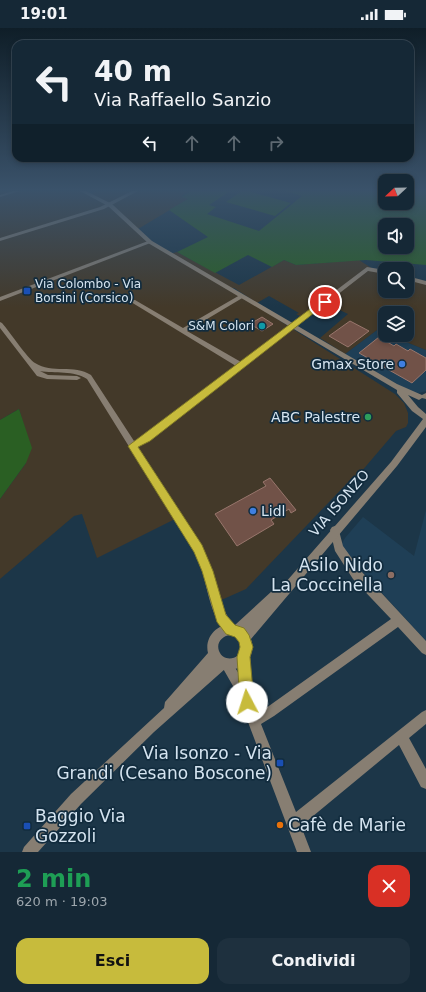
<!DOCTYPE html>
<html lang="it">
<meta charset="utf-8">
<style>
body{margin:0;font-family:"DejaVu Sans",sans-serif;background:#1e303e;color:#f1f3f6;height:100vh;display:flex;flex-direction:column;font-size:15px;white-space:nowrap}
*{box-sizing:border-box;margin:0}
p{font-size:13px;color:#9da6ad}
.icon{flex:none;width:22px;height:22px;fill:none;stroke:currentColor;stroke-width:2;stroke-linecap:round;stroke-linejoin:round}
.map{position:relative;height:824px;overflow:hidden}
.sheet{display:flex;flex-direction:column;background:#152836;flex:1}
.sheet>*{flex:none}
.hud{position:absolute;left:12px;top:12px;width:402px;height:122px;border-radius:12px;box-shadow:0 2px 6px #0003,0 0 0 1px #344451;background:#152836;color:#f1f3f6;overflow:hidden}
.needle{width:26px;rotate:248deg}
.buttons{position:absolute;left:378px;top:146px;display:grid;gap:8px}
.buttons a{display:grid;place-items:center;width:36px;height:36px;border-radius:8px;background:#152836;box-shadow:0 2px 6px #0003,0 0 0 1px #344451;font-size:20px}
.pin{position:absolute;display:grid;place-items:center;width:34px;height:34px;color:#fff;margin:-17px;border:2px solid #fff;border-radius:50%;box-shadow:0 1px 4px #0007}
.me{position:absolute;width:44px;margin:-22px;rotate:355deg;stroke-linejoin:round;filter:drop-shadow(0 0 3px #0008)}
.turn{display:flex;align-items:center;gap:14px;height:84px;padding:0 16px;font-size:18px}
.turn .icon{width:52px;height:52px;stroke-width:2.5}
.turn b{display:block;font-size:28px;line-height:34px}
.lanes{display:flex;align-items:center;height:38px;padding:0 16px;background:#0003;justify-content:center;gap:20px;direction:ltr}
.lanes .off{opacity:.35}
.round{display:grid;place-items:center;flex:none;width:42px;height:42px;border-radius:12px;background:#1e303e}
.overview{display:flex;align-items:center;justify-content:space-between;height:68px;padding:0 16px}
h1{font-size:24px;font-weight:700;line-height:30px;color:#1e9e55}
.action{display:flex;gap:8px;margin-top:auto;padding:8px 16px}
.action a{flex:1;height:46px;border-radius:12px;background:#c7bb3c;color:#111;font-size:16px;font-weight:700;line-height:46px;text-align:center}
.action a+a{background:#1e303e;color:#f1f3f6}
.status{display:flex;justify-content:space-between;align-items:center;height:28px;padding:0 20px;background:#152836;direction:ltr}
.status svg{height:11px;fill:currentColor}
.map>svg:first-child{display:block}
.built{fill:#1f3f56}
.industrial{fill:#433929}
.green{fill:#2a5f23;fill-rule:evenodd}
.building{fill:#715248;stroke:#98766c}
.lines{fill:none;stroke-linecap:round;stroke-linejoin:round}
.minor{fill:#877e72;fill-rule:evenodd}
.tertiary{fill:#877e72;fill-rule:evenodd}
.route{fill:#c7bb3c;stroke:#817a27}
.transit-dot{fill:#1a4fb4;stroke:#122c3e;stroke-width:1.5}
.culture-dot{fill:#0f9aa8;stroke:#122c3e;stroke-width:1.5}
.shop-dot{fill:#3f7fe0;stroke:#122c3e;stroke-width:1.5}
.leisure-dot{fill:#2e9e5b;stroke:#122c3e;stroke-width:1.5}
.education-dot{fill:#8d6e63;stroke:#122c3e;stroke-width:1.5}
.food-dot{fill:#e8710a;stroke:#122c3e;stroke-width:1.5}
.labels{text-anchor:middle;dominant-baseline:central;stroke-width:3.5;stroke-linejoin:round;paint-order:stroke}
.far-poi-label{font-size:12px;fill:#d5e4f0;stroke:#122c3e;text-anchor:start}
.poi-label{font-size:14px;fill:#d5e4f0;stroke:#122c3e;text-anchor:end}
.street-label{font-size:14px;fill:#d5e4f0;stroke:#122c3e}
.near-poi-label{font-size:17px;fill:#d5e4f0;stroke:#122c3e;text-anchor:end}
</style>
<div class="status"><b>19:01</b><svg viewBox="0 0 49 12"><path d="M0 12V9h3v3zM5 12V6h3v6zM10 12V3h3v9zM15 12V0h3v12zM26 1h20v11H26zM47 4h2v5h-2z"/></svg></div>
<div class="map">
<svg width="426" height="824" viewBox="0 0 426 824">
<rect width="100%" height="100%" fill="#1c3648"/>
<g class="built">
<path d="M377 302 426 322V363L419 365 411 364 345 326Z"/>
<path d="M426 482V613L342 521 341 517 345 510 363 489 414 528Z"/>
</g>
<g class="industrial">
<path d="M0 163H81L108 177 149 214 170 226 177 224 239 257 284 232 296 237 359 232 376 243 385 245V263H407V251L426 256V322L389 307H407V285H385V306L377 302 345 326 320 310 348 286 323 274 302 289 296 286 299 285 269 268 257 275 234 260 230 261 395 366 404 375 408 385V395L406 399 396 403 355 451 352 450 246 561 219 573 181 488 97 530 82 486 74 488 0 551V471L26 435 25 401 19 381 0 392Z"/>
<path d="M97 163H190L181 168 188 171 138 201 114 179 90 167Z"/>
</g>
<g class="green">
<path d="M191 163H230L209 177 216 179 207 186 259 203 302 168 286 163H385V175H407V163H426V237L366 232 296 237 284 232 272 239 248 227 215 245 177 224 208 209 169 182 188 171 182 169ZM385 197H407V219H385Z"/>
<path d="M242 163H248L291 175 275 188 226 174Z"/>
<path d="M19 381 32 420 26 435 0 471V392Z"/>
</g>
<g class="building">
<path d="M262 289 273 296 262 303 250 296Z"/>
<path d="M350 293 369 303 348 319 329 308Z"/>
<path d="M379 309 394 318 396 316 408 323 410 321 426 330V342L412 355 359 325Z"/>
<path d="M270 450 296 482 291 485 289 481 271 492 274 496 237 518 215 486 266 458 263 454Z"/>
</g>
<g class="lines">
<g class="minor">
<path d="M13 163H20L0 169V167Z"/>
<path d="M132 163H138L104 181 0 213V210L100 179Z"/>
<path d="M148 213 153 214 0 273V269Z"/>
<path d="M367 239 385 242V246L368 243 150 412 138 419 201 517 212 543 223 581 236 601 235 605 231 606C212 598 208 561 202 543 200 536 197 529 194 523L87 351C74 342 55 346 40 343L48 347 77 348 81 350 77 352 47 351 37 348 0 300V294L2 295C9 303 28 331 35 335 52 346 74 336 91 347L134 413 144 408 236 338 131 274V272H135L183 300 240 267H244V269L187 303 241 334Z"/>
<path d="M407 248 426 253V257L407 252Z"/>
<path d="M335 498 338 499 343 518 361 543 426 613V627L422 625 398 599 274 688 261 696 296 784 422 684 426 682V696L409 710 426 741V761L421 759 399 717 301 798 311 824H297L237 665 221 637 223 633 227 631 231 633 239 646 238 629 240 625 244 623 248 625 250 629 252 665 250 669 257 685 266 680 391 591 353 551 335 523 330 502 332 499Z"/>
</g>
<path class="tertiary" d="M80 163H86L112 176 152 213 397 356 422 367 426 365V371L422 370 419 372 408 367 418 379 426 386V399L397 438 251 611C257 628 243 645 225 641L154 704 81 776 38 824H22L24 819 71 766 164 680 165 674 208 625C204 609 218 594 235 597L272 563 276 562 278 563 391 434 423 391 412 383 397 365V362L148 215 108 178ZM230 607C235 608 238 609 240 614 248 628 225 638 219 623 216 615 222 608 230 607Z"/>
</g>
<linearGradient id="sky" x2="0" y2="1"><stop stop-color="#0f1e28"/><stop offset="0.58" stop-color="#3a526a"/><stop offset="1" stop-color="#3a526a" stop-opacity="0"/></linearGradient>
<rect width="426" height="279" fill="url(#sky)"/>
<path class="route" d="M322 272 328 274 150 413 138 419 202 517 213 543 226 587 235 597 244 600 249 607 253 619 250 629 254 674 252 679 247 681 242 679 240 674 237 629 240 619 239 614 235 609 226 606 217 594 202 543 194 524 128 418Z"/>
<g class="transit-dot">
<rect x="23" y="259" width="8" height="8" rx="2"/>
<rect x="276" y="731" width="8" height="8" rx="2"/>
<rect x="23" y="794" width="8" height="8" rx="2"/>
</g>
<circle class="culture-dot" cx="262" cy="298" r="4"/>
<g class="shop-dot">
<circle cx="402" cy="336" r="4"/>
<circle cx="253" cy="483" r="4"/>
</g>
<circle class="leisure-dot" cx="368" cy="389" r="4"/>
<circle class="education-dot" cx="391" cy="547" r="4"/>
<circle class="food-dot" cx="280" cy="797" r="4"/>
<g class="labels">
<g class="far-poi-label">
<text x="35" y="256">Via Colombo - Via<tspan x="35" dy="14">Borsini (Corsico)</tspan></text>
<text x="254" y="298" text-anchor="end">S&amp;M Colori</text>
</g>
<g class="poi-label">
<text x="394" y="336">Gmax Store</text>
<text x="360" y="389">ABC Palestre</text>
<text x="261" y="483" text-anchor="start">Lidl</text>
</g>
<g class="street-label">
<text transform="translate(339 475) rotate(-49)">VIA ISONZO</text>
</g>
<g class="near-poi-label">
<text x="383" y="537">Asilo Nido<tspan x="383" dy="20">La Coccinella</tspan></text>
<text x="272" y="725">Via Isonzo - Via<tspan x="272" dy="20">Grandi (Cesano Boscone)</tspan></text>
<text x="35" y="788" text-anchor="start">Baggio Via<tspan x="35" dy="20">Gozzoli</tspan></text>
<text x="288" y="797" text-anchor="start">Cafè de Marie</text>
</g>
</g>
</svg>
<div class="buttons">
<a><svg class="needle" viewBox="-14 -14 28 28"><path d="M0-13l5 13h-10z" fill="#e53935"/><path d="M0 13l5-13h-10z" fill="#9da6ad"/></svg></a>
<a><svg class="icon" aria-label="sound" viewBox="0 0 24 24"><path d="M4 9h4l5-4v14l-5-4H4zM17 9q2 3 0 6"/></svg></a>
<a><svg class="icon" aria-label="search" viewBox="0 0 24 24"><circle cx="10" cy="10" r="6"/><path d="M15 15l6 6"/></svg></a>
<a><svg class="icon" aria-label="layers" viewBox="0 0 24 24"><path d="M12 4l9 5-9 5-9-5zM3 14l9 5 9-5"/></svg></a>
</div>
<div class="pin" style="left:325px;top:274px;background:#d93025"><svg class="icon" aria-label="arrive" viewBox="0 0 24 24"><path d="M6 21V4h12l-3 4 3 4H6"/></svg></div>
<svg class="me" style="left:247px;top:674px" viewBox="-20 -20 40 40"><circle r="19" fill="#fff"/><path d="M0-13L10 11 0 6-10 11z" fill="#c7bb3c"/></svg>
<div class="hud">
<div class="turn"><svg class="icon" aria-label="left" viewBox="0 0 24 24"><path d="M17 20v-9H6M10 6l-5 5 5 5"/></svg><div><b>40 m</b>Via Raffaello Sanzio</div></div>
<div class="lanes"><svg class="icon" aria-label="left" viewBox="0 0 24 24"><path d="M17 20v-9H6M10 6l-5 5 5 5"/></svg><svg class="icon off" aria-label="ahead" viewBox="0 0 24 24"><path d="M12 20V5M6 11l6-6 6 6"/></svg><svg class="icon off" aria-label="ahead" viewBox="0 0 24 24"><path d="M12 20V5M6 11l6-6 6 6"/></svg><svg class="icon off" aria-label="right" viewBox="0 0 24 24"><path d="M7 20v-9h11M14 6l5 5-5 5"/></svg></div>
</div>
</div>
<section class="sheet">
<div class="overview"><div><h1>2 min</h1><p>620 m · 19:03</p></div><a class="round" style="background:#d93025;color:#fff"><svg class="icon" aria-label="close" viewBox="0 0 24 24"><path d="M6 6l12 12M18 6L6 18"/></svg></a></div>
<div class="action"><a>Esci</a><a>Condividi</a></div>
</section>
